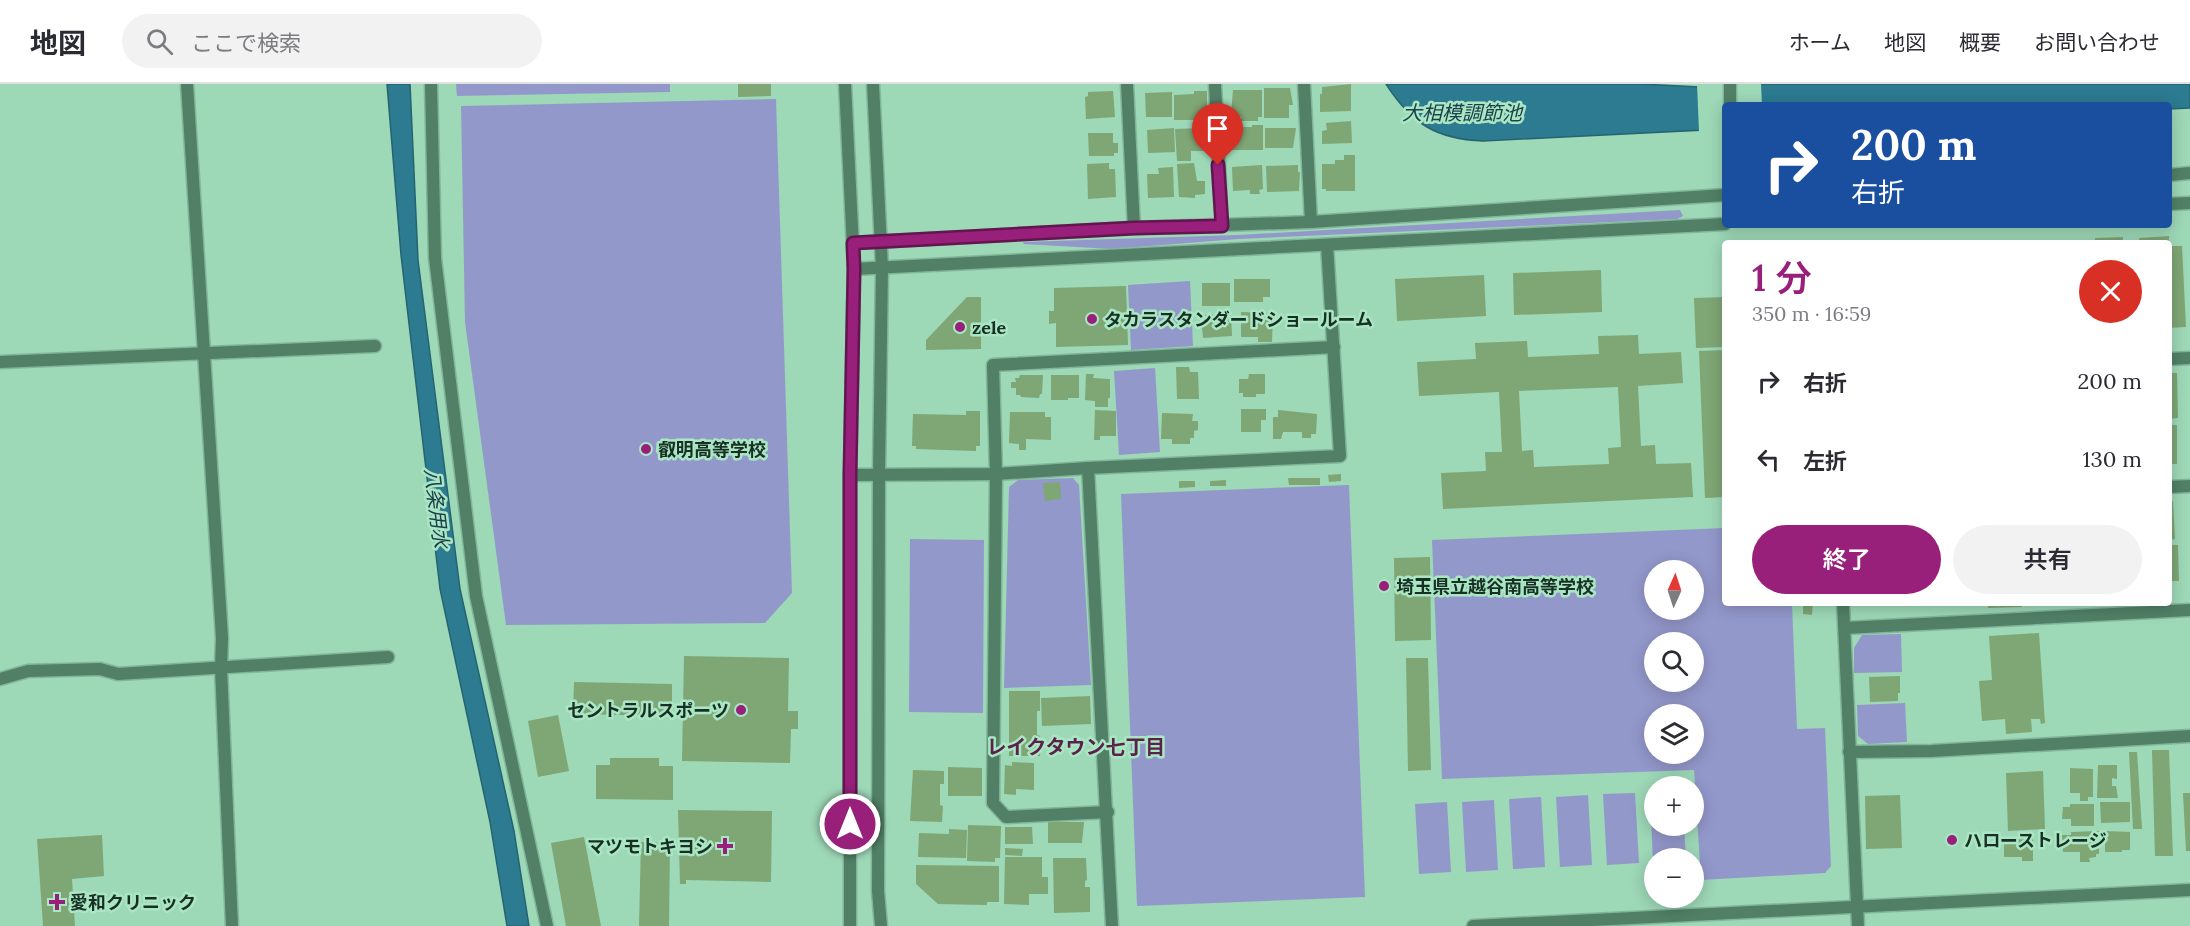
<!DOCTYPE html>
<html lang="ja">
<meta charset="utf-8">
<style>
body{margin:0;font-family:Lora,"Noto Sans JP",serif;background:#f2f2f3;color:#2b2b33;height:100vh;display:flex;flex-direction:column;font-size:22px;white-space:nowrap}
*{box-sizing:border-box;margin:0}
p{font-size:20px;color:#7c7c81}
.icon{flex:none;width:33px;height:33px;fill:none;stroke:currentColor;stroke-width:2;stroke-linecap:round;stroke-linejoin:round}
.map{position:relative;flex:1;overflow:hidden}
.sheet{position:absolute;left:1722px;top:156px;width:450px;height:366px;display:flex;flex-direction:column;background:#fff;border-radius:6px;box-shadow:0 3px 15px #0003}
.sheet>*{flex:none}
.top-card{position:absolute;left:1722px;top:18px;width:450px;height:126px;border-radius:6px;box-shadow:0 3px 15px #0003;background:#1a4fa0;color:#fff;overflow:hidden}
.needle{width:39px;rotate:3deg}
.tools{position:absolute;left:1644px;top:476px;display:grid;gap:12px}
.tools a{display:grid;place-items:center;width:60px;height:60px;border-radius:50%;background:#fff;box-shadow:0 3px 15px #0003;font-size:30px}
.pin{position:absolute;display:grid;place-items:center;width:51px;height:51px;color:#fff;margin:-62px -26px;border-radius:50% 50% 50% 0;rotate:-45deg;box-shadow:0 0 6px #0007}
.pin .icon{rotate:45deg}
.me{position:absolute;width:66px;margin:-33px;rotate:0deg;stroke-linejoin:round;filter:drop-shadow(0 0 4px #0008)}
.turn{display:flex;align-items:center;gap:21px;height:126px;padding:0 30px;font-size:27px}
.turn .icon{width:78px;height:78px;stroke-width:2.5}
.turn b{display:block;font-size:42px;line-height:51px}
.round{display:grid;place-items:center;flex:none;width:63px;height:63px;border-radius:32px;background:#f2f2f3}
.overview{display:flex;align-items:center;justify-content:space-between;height:102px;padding:0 30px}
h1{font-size:36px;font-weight:600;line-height:45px;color:#98207b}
.button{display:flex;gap:12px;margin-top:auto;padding:12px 30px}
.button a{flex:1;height:69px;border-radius:36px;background:#98207b;color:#fff;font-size:24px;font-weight:600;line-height:69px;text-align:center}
.button a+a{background:#f2f2f3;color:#2b2b33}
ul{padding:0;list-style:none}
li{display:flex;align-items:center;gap:18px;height:78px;padding:0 30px}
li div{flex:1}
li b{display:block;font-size:22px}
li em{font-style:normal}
header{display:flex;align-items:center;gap:36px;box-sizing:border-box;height:84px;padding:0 30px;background:#fff;border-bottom:2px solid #e1e1e2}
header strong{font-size:28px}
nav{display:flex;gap:33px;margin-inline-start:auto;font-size:21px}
.search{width:420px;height:54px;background:#f2f2f3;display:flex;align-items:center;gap:15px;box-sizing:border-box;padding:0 21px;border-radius:33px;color:#7c7c81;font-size:22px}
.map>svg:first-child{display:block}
.green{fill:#9398cb;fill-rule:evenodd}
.water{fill:#2c7b91;stroke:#266470;stroke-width:1.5}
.pier{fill:#9dd8b7}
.building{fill:#7fa675;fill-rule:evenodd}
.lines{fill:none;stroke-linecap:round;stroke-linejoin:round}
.minor-casing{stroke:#82b69a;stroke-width:15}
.tertiary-casing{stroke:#82b69a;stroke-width:15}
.minor{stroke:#518067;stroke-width:12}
.tertiary{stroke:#518067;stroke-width:12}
.route-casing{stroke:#631550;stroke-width:15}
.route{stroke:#98207b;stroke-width:10}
.poi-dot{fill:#98207b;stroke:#aae6c4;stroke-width:2}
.labels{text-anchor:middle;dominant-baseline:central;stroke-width:5;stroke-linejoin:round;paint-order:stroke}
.poi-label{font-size:18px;font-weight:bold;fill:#183024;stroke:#aae6c4;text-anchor:start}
.water-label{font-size:20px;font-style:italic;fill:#1d414b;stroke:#aae6c4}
.neighbourhood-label{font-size:20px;font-weight:bold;fill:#5a214a;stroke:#aae6c4}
</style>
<header>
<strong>地図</strong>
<div class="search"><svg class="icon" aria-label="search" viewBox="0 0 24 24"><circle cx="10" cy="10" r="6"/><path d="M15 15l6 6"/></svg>ここで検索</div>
<nav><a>ホーム</a><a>地図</a><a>概要</a><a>お問い合わせ</a></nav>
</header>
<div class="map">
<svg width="2190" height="842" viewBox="0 0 2190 842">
<rect width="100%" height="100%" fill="#9dd8b7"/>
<g class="green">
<path d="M456 0H670V8L457 12Z"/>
<path d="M776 15 792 509 765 539 506 541 465 238 461 22Z"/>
<path d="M1680 126 1683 132 1677 135 1238 155 1112 165 1024 160 1023 158 1238 151Z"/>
<path d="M1190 197 1193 262 1131 266 1128 201Z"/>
<path d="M1155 284 1160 368 1119 371 1114 287Z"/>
<path d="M1073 394 1079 401 1091 601 1004 604 1009 403 1018 396Z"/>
<path d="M1349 401 1365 813 1137 822 1121 410Z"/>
<path d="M1725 444V519H1792L1797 645 1825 644 1831 782 1825 789 1701 796 1694 686 1442 695 1432 456ZM1654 486H1694V525H1654ZM1654 558H1694V597H1654ZM1654 630H1694V669H1654Z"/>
<path d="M910 455 984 456 983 629 909 628Z"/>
<path d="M1901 550 1902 588 1854 589V564L1862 551Z"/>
<path d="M1905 619 1907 658 1868 660 1858 652 1857 621Z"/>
<path d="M1654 708V741H1684L1686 774H1654L1653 779 1650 709Z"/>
<path d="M1635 709 1639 779 1607 781 1603 710Z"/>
<path d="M1588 711 1592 781 1560 783 1556 713Z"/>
<path d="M1541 713 1545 783 1513 785 1509 715Z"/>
<path d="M1494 716 1498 786 1466 788 1462 718Z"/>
<path d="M1447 718 1451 788 1419 790 1415 720Z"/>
</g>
<g class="water">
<path d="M387 0H410L418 176 460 505 514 747 529 842H507L490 738 440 505 401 171Z"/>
<path d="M1386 0H1641L1700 3 1759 0H2190V24L2169 25V21H1725V45L1483 57C1436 55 1412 40 1386 0Z"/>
</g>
<path class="pier" d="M1697 0H1761L1762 21H1725V47L1699 48Z"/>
<g class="building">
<path d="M738 0H771V12L738 13Z"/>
<path d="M1351 0V27L1320 28V10H1322V3Z"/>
<path d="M1264 4H1290L1293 21H1289V34H1264Z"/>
<path d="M1233 6H1262V33H1258V37H1241V33H1233V30H1231Z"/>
<path d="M1113 7 1115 33 1086 35 1085 13 1088 12V8Z"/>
<path d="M1194 7H1207V36H1174V11L1194 10Z"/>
<path d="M1172 8V33H1146L1145 9Z"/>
<path d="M1351 37 1352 59 1322 60V47L1327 46 1326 39Z"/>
<path d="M1252 41H1263V66H1231V43H1252Z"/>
<path d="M1174 44 1175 68 1148 69 1147 46Z"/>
<path d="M1203 44 1204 67H1191V77H1177L1175 45Z"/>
<path d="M1265 44H1296L1293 64H1265Z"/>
<path d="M1088 49H1113V59H1118V69H1114V72H1089Z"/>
<path d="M1344 71H1355V107H1326V105H1322V80H1335V76H1344Z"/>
<path d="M1109 79V85H1115L1116 113 1088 115 1087 80Z"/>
<path d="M1194 79 1197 97H1205V110L1195 111V114L1179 113 1177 80Z"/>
<path d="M1262 81 1263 105 1259 106 1260 110H1250V106L1233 107 1232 83Z"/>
<path d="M1298 81V88H1300L1299 107 1267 108 1266 82Z"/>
<path d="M1173 83 1174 113 1148 114 1147 90H1159L1158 84Z"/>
<path d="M2169 152V159H2139V154Z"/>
<path d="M2123 153V159H2095V154Z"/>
<path d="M2169 162H2182L2186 243 2169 244Z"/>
<path d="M1601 186 1602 228 1514 231 1513 189Z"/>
<path d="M1484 191 1486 232 1397 237 1395 195Z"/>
<path d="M1234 195H1270V213H1263V218H1234Z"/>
<rect x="1202" y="199" width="28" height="23"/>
<path d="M1126 202 1128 261 1056 263V239L1049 240V227H1054V204Z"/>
<path d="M967 213H981V265L926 266V256Z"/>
<path d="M1725 213V263L1696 264 1694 214Z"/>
<path d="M1241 228 1273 229 1272 258H1258V253H1241Z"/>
<path d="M1231 230 1232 252 1203 254 1201 231Z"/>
<path d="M1638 251 1639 270 1681 268 1683 299 1638 302 1641 362 1655 361 1656 380 1691 379 1693 413 1443 425 1441 389 1486 387 1485 368H1502L1499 308 1419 312 1417 278 1476 275 1475 259 1527 257 1528 273 1599 270 1598 252ZM1618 303 1621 363 1608 364 1609 380 1534 383 1533 366 1522 367 1519 307Z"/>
<path d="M1725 266V413L1705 414 1699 267Z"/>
<path d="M1176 283H1189L1190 288H1198L1199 315H1177Z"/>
<path d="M2169 289H2177L2178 334 2169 335Z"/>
<path d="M1086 290H1094L1093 294 1110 295V314H1108V323H1095V317L1085 316Z"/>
<path d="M1249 290H1265V310H1256V313H1243V309H1239V295H1248Z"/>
<path d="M1020 291H1043L1042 310H1040L1039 314 1021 313 1020 311H1016V304H1011V298H1016L1015 294H1019Z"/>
<path d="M1051 291H1079V314H1068V316H1051Z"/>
<path d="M1241 325H1266V336H1261V348H1241Z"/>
<path d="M1095 326 1116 327V352H1100V356H1094Z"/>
<path d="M1278 326 1317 330 1316 350H1311V354H1302V348H1283L1281 355H1273V333H1278Z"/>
<path d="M966 327H980V362H976V367L916 365V362H912L913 330 966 331Z"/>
<path d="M1010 328H1045V333H1051V356L1026 355V366H1019V360L1009 359Z"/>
<path d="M1162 329 1193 330 1192 337H1198V346L1194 347V354H1190V360H1172V355H1161Z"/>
<path d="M2169 341H2177V380H2172V388H2169Z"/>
<path d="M1341 390V397L1329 398 1328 391Z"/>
<path d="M1288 394H1320V401H1289Z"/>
<path d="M1226 396V402H1210V397Z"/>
<path d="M1179 397H1195V403L1179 404Z"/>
<path d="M1060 398 1061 415 1045 417 1043 399Z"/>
<path d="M2169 417H2173L2175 455 2169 456Z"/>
<path d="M2169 461H2178L2179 497H2169Z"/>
<path d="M1430 473 1431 556 1395 557 1394 474Z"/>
<path d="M1803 519H1813L1812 531 1803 530Z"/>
<path d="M1988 519H2022V523L1988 524Z"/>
<path d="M2039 549 2045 639 2041 640 2040 635H2031L2032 648 2006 650 2005 635 1982 637 1979 597 1992 596 1989 552Z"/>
<path d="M684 572 789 574 788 627H798V645H791L790 679 682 677Z"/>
<path d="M1406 574H1428L1431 686 1408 687Z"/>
<path d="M1900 592V609H1898V617L1870 618 1869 593Z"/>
<path d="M574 598 672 600V632L573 630Z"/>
<path d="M1009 607H1040V627H1037V651L1040 652V672H1009Z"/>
<path d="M1090 612 1091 640 1042 642 1041 614Z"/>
<path d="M558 631 569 687 538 693 528 637Z"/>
<path d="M2152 666H2169L2173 772H2155Z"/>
<path d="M2129 668H2137L2142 745H2133Z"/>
<path d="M610 674H659V682H673V716L596 715V681H610Z"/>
<path d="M1012 678 1034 679V706L1016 705V711L1004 710 1005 681 1012 682Z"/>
<path d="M2098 681H2117V695L2112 694V702H2116L2118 714H2097Z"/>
<path d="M948 683 982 684V712H948Z"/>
<path d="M2070 684 2093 685V713H2088V717H2080V709H2070Z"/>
<path d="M913 686 944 687V700H940V721L943 722 942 738 910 737Z"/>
<path d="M2043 687 2045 745 2008 747 2006 689Z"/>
<path d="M2183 709H2190V767H2186Z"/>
<path d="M1900 711 1902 764 1866 765 1865 712Z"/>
<path d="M2100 718H2130V738L2101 739Z"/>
<path d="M2070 720H2094V742H2071V735H2062L2063 723H2070Z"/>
<path d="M678 726 772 727 771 798 686 796V800H680Z"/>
<path d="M1048 738H1084L1082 759H1048Z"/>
<path d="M968 741 1001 742 1000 774H995V778L967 777Z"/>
<path d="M1005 743H1032L1033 760H1005Z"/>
<path d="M949 745 967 746 966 774 918 773 919 749 949 750Z"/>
<path d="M2099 747V770H2096V773L2089 774 2090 778H2080V768H2063L2062 751H2071V748Z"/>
<path d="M2105 747 2130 748V766H2122V768H2105Z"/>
<path d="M102 751 104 792 72 795 75 842H43L37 755Z"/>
<path d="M584 753 601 842H566L551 759Z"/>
<path d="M2033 755V777H2022V773H2004V756Z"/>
<path d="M641 758 670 759 669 842H639Z"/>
<path d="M1005 764 1023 765 1022 772 1005 771Z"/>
<path d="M1005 773H1042V793H1048V810H1029V821L1004 820Z"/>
<path d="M1053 774H1086L1087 796 1085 797V803H1090V828L1054 829Z"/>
<path d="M916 781 999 782V818H987V821L938 820 916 800Z"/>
</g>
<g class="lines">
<defs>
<g id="minor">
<path d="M187 0 222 554 221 584 232 842"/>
<path d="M431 0 435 174 476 512 547 842"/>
<path d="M1127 0 1134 144"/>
<path d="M1215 0 1222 142"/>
<path d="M1304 0 1311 138"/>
<path d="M2169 275 2190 274"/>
<path d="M0 278 375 262"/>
<path d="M850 391 996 390 1088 384"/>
<path d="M2169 403 2190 402"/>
<path d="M1843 519 1858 842"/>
<path d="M1845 544 2190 526"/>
<path d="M0 595 28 587 100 585 118 590 388 573"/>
<path d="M1849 668 1931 667 2190 652"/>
<path d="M1108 728 1006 733 993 719 996 390 993 281 1334 263"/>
<path d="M1112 842 1088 384 1340 372 1327 161"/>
</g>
<g id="tertiary">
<path d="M845 0 854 185 850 391V842"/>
<path d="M873 0 882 184 879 390 878 807 881 842"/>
<path d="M1730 0V21"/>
<path d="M2169 91 2190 89"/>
<path d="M2169 120 2190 119"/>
<path d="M853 159 1134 144 1311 138 1725 111"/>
<path d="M854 185 1725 140"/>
<path d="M1473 842 2190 806"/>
</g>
</defs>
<use href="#minor" class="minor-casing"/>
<use href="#tertiary" class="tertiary-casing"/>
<use href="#minor" class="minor"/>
<use href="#tertiary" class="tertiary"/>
</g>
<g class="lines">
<defs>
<path id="route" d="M850 740V391L854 185 853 159 1134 144 1222 142 1218 81"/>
</defs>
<use href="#route" class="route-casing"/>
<use href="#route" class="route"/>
</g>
<g class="poi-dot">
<circle cx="1092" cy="235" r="6"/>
<circle cx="960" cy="243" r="6"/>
<circle cx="646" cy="365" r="6"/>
<circle cx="1384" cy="502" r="6"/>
<circle cx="741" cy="626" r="6"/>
<circle cx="1952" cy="756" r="6"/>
<path d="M722 753h6v6h6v6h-6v6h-6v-6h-6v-6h6z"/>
<path d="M54 809h6v6h6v6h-6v6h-6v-6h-6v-6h6z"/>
</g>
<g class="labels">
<g class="poi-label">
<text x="1104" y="235">タカラスタンダードショールーム</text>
<text x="972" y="243">zele</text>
<text x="658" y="365">叡明高等学校</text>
<text x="1396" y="502">埼玉県立越谷南高等学校</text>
<text x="729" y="626" text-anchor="end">セントラルスポーツ</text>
<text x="1964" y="756">ハローストレージ</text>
<text x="713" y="762" text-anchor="end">マツモトキヨシ</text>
<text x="70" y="818">愛和クリニック</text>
</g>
<g class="water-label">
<text x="1462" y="28">大相模調節池</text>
<text transform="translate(437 424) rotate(83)">八条用水</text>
</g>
<g class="neighbourhood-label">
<text x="1076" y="662">レイクタウン七丁目</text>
</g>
</g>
</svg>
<div class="tools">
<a><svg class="needle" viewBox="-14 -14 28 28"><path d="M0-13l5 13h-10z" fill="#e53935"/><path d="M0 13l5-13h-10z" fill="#7c7c81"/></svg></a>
<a><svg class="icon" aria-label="search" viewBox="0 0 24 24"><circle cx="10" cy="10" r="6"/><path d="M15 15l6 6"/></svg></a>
<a><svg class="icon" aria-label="layers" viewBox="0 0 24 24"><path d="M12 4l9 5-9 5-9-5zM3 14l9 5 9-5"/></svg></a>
<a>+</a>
<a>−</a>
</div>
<div class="pin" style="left:1218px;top:81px;background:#d93025"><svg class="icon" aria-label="arrive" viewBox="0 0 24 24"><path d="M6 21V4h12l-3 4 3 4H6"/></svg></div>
<svg class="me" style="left:850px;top:740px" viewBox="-20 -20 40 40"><circle r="17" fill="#98207b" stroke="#fff" stroke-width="3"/><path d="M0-11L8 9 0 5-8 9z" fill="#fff"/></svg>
<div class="top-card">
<div class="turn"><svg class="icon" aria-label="right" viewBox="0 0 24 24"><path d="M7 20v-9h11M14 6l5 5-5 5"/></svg><div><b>200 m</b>右折</div></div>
</div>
<section class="sheet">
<div class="overview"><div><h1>1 分</h1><p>350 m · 16:59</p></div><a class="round" style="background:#d93025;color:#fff"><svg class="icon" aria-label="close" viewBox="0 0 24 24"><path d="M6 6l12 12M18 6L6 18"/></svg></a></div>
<ul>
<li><svg class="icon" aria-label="right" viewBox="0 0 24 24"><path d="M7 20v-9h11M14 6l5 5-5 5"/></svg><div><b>右折</b></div><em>200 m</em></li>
<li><svg class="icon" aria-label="left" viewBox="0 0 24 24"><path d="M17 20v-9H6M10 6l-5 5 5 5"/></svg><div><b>左折</b></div><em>130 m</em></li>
</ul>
<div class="button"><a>終了</a><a>共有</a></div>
</section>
</div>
